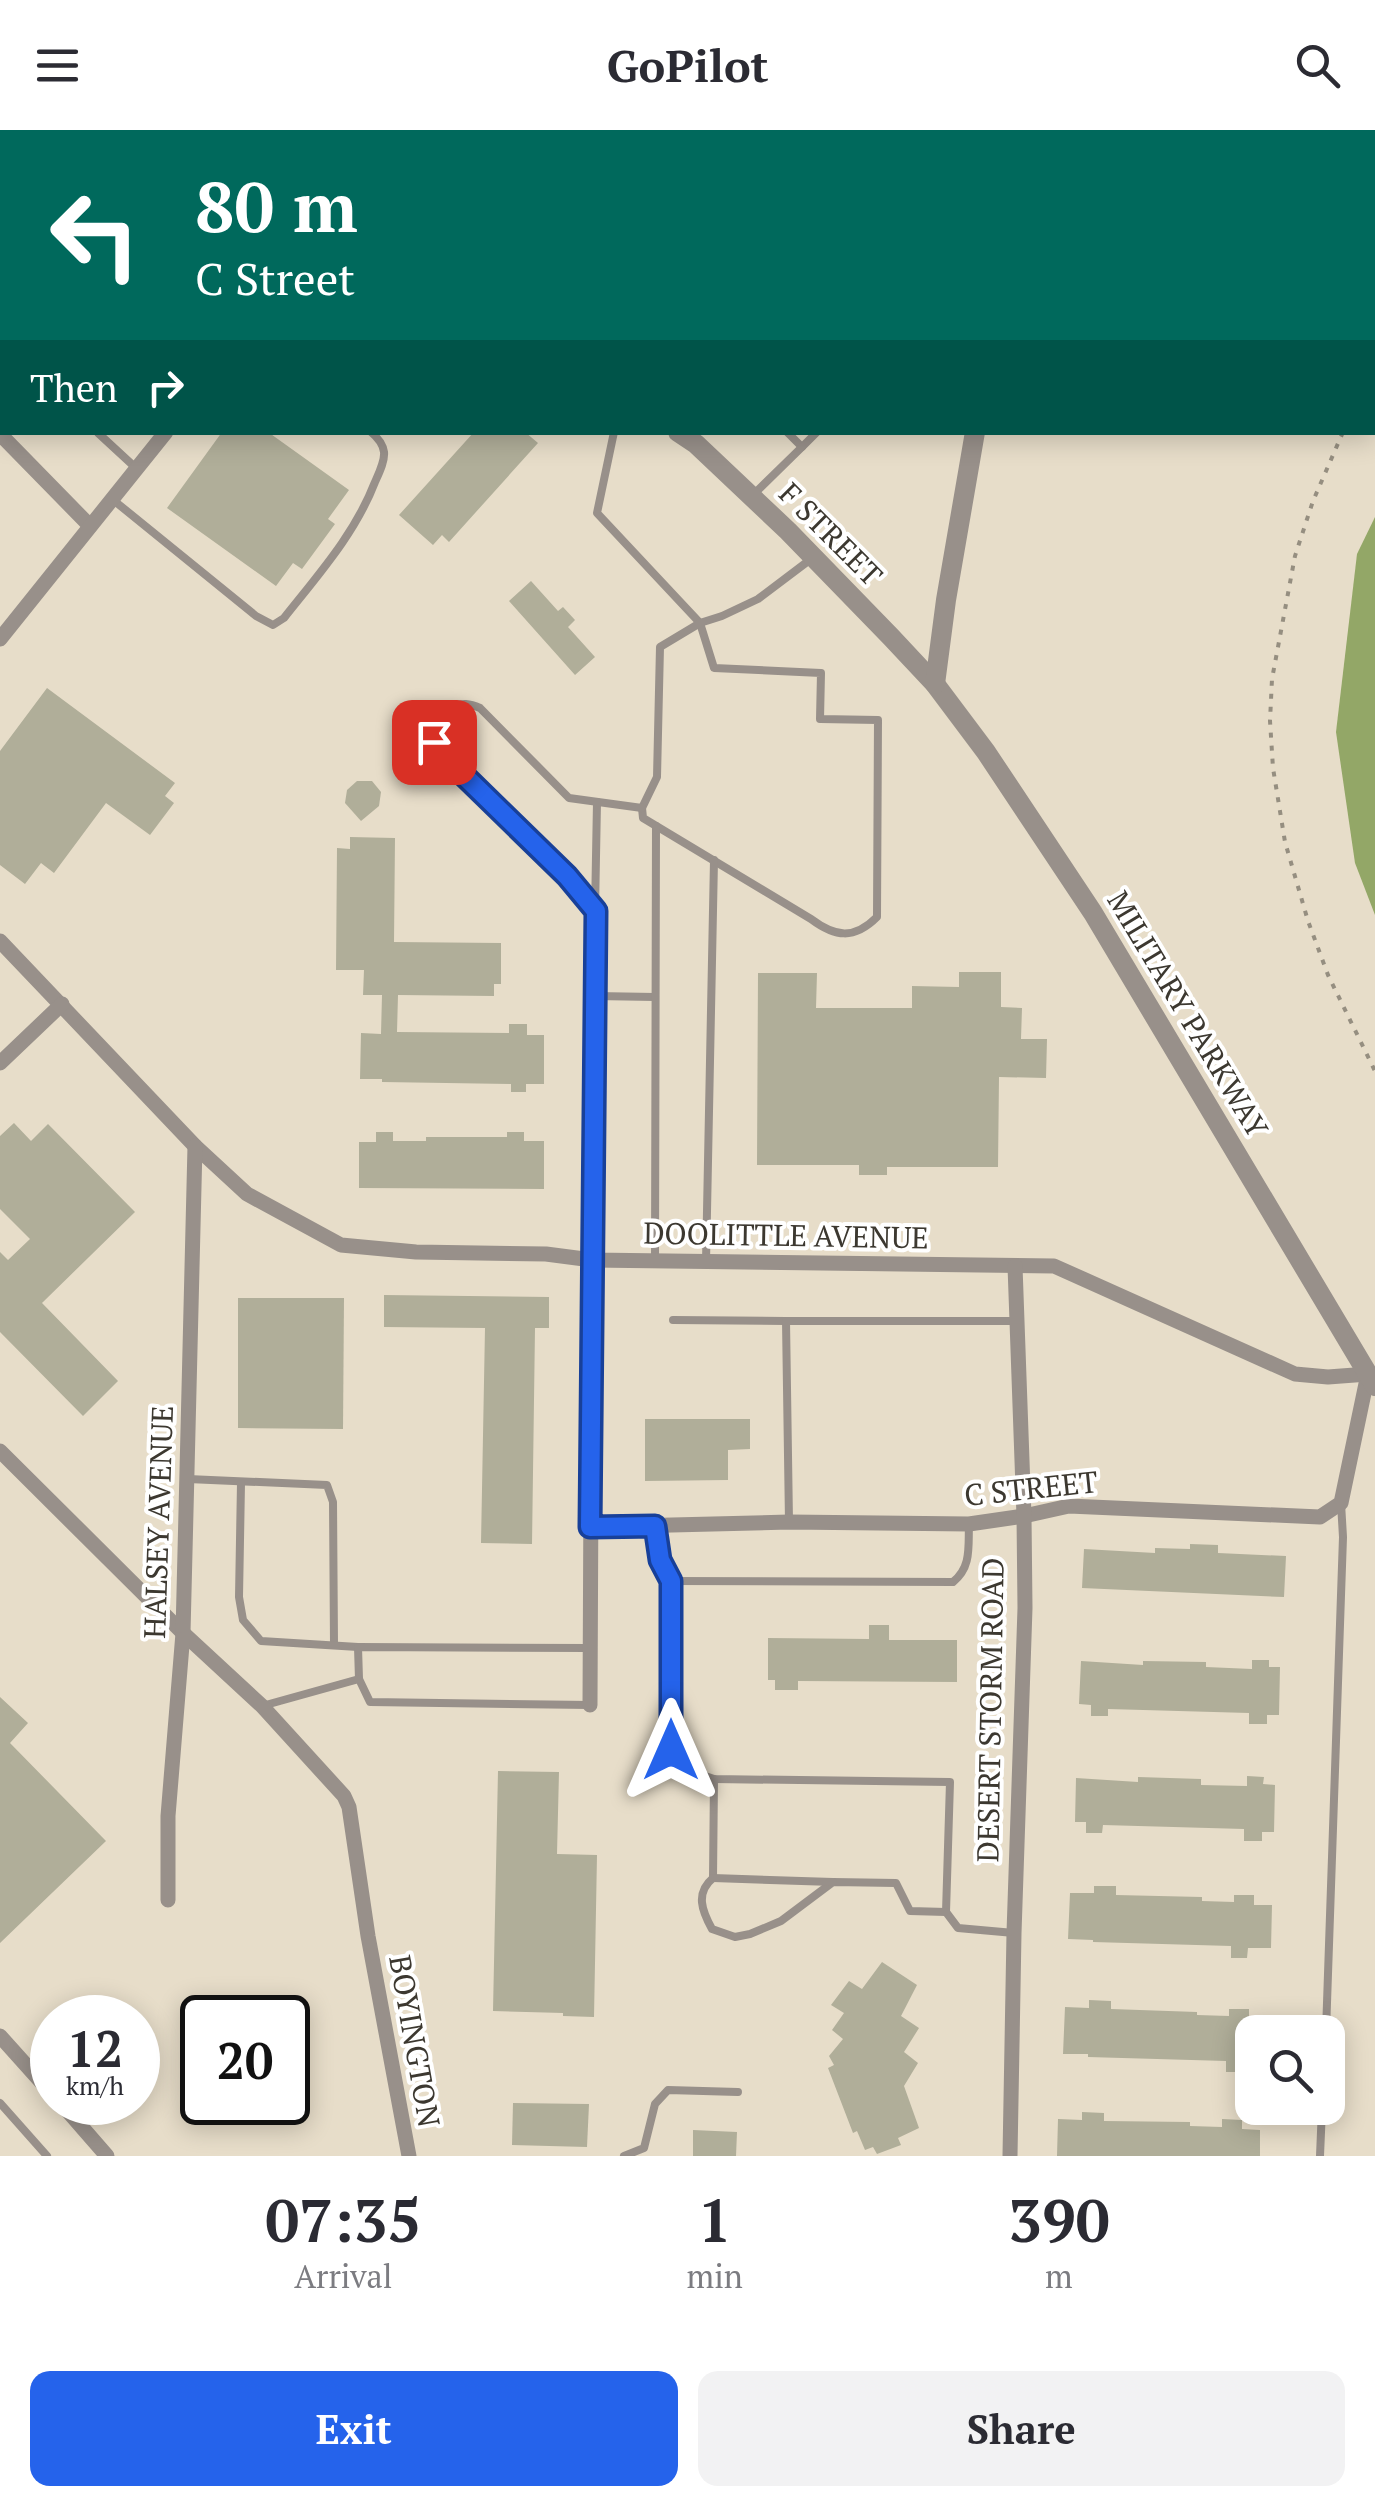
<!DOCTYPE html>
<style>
body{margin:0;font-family:"PT Serif",serif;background:#f2f2f3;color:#2b2b33;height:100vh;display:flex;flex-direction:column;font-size:38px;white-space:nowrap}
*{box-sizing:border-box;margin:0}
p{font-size:32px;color:#7c7c81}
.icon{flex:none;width:55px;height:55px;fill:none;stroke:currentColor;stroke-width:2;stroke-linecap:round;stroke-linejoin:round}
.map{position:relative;height:2026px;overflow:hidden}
.details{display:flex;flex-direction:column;background:#fff;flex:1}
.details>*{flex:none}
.hud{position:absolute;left:0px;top:0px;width:1375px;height:305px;box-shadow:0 5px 25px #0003;background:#00695c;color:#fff;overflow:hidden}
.fabs{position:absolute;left:1235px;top:1885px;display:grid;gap:20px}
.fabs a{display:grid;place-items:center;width:110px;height:110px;border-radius:20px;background:#fff;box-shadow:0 5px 25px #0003;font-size:50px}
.speed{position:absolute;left:30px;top:1865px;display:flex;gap:20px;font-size:50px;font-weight:700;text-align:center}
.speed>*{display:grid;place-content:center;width:130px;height:130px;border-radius:50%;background:#fff;box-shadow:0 5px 25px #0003;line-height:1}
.speed small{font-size:25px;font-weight:400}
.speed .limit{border:5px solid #111;border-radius:15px;background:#fff;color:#111}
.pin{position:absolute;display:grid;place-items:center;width:85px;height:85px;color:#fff;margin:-42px;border-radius:20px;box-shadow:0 5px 15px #0006}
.me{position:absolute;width:110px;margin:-55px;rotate:0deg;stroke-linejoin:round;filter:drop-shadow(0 0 8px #0008)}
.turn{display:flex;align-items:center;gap:35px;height:210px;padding:0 30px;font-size:45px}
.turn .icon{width:130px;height:130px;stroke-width:2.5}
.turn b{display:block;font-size:70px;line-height:85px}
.then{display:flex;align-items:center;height:95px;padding:0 30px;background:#0003;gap:20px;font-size:38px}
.eta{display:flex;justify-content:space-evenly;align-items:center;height:170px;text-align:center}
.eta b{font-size:60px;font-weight:600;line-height:70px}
.action{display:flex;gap:20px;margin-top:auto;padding:20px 30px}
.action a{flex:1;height:115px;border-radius:20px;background:#2563eb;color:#fff;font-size:40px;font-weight:600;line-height:115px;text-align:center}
.action a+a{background:#f2f2f3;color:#2b2b33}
header{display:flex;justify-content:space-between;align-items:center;height:130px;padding:0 30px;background:#fff;font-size:45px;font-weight:600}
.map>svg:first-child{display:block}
.water{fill:#93a767}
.building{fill:#b0ae99}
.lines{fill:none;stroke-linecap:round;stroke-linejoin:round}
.path{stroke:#958e80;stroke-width:4;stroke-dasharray:5 8;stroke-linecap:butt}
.service{stroke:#98908a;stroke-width:8}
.minor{stroke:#98908a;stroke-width:15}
.tertiary{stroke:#98908a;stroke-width:20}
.route-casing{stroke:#184099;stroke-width:25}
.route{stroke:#2563eb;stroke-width:18}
.labels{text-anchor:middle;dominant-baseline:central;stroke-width:8;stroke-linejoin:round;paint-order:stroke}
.street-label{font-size:30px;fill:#3c3830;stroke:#fff}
</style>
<header><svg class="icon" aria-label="menu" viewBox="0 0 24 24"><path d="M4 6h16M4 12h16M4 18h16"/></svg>GoPilot<svg class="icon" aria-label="search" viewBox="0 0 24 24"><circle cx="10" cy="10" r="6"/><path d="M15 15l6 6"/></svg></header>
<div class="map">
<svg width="1375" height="2026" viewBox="0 0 1375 2026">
<rect width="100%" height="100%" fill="#e7ddc9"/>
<path class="water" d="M1375 387V785L1355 733 1336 602 1357 424Z"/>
<g class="building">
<path d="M222 302H268L349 360 328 389 335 394 302 439 293 433 276 456 167 378Z"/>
<path d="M474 302H525L538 313 449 412 442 405 433 415 399 385Z"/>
<path d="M531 451 558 481 563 477 575 490 568 497 595 527 575 545 509 471Z"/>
<path d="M47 558 175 653 165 666 174 673 150 705 106 673 54 743 41 733 25 754 0 735V621Z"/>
<path d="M357 651H372L381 662 379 676 361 691 345 673 347 660Z"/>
<path d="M350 707 395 708 394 812 501 813V854H494V866L398 865 397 902 509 903V894H527V905H544V954H526V962H511V954L382 952V949H360L361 903 381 904 382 865H363L364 840H336L337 718 350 719Z"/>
<path d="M959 842H1001V877L1022 878 1021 909H1047L1046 948 999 947 998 1037H887V1045H859V1035H757L758 843H817L816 878H912V856L959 857Z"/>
<path d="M14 993 31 1011 48 994 135 1082 42 1173 118 1251 83 1286 0 1202V1122L8 1130 30 1109 0 1079V1006Z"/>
<path d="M376 1002H393V1011H426V1007H507V1002H524V1011H544V1059L359 1058V1012H376Z"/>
<path d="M384 1165 549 1167V1198H535L532 1414 481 1413 485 1198 384 1197Z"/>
<path d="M238 1168H344L343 1299 238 1298Z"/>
<path d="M645 1289H750V1319L728 1320V1350L645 1351Z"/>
<path d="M1190 1414 1218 1415V1423L1286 1426 1284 1467 1082 1458 1084 1419 1155 1423V1418L1190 1419Z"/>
<path d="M869 1495H889V1510H957V1552L798 1551V1560H775V1550H768V1508L869 1509Z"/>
<path d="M1252 1530H1269V1537H1280L1279 1585H1267V1594H1249V1583L1108 1579V1586H1091V1575L1079 1574 1081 1531 1143 1535V1531L1206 1532V1537L1252 1539Z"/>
<path d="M0 1567 28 1593 10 1613 106 1711 0 1813Z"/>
<path d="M498 1641 559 1642 557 1724 597 1725 594 1887 563 1886V1883L493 1881Z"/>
<path d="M1247 1646 1264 1647 1263 1654 1275 1655 1274 1702H1262V1711H1244V1699L1103 1695 1102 1703H1086V1692H1075L1076 1648 1138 1652V1647L1201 1649V1655L1247 1656Z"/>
<path d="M1094 1756H1116V1765L1202 1767V1771L1234 1772V1765H1254V1775H1272L1271 1818H1248L1247 1828H1231V1816L1093 1812V1810L1068 1809 1070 1763H1094Z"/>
<path d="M882 1832 917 1855 901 1886 919 1898 904 1922 918 1933 904 1956 919 1998 898 2008 901 2015 877 2024 873 2017 865 2020 857 2001 853 2003 828 1938 834 1935 829 1926 843 1909 832 1900 844 1883 831 1875 849 1851 862 1859Z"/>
<path d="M1089 1870 1111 1871V1879L1197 1882V1885L1229 1886V1879H1249V1889H1252V1933L1243 1932 1242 1942H1226V1931L1088 1927V1924H1063L1065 1877 1089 1878Z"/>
<path d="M513 1973 589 1974 587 2017 512 2015Z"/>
<path d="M1082 1982 1104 1983V1991L1190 1992V1996L1222 1997V1989L1242 1990V1999L1260 2000V2026H1057L1058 1989 1082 1990Z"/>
<path d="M693 2000 737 2002 736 2026H693Z"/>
</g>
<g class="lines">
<g class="path">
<path d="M1372 255 1375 252"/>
<path d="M1343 302 1313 371 1295 426 1272 549 1270 591 1273 638 1285 712 1308 791 1328 845 1375 941"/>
</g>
<g class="service">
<path d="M960 2 961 0"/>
<path d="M614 302 597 383 700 493 714 538 821 543 820 589 878 590 877 787C854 810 835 807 811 789L643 688 642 678"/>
<path d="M787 302 802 317 817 302"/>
<path d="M98 303 137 339"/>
<path d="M754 364 802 317"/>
<path d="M112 369 256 486 273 495 284 488C318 445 355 404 375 352 379 343 385 331 384 322 383 314 377 307 371 302"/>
<path d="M642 678 657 647 660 517 700 493 722 486 758 469 811 429"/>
<path d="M595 781 597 672"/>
<path d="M595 866 655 867"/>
<path d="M592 1129 595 781 567 746 442 624C426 603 436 594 451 576 463 573 469 573 480 578L569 668 642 678"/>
<path d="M655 1131 656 696"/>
<path d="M706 1132 714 730"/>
<path d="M673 1190 786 1191"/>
<path d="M188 1349 327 1355 333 1372 334 1514"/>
<path d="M241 1353 239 1467 243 1490 261 1511 358 1517"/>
<path d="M789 1392 786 1191H1016"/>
<path d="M655 1396 660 1430 671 1451V1621L685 1639 714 1649 950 1652 946 1782 958 1798 1014 1803"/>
<path d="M671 1451 953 1452C972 1437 968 1416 969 1394"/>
<path d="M359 1549 358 1517 590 1518"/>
<path d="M262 1576 359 1549 370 1572 590 1575"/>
<path d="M714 1649 713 1748C695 1763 702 1781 712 1799L735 1807 750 1804 781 1791 833 1752 896 1753 910 1781 946 1782"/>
<path d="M713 1748 833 1752"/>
<path d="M1326 1902 1343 1407 1341 1373"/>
<path d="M0 1973 47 2026"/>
<path d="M624 2026 644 2018 655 1974 668 1960 738 1962"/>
<path d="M1320 2026 1322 1978"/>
</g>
<g class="minor">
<path d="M579 2 581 0"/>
<path d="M0 304 90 396"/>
<path d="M0 509 166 302"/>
<path d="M0 811 195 1016 247 1064 341 1115 416 1122 546 1124 592 1130 1054 1136 1295 1244 1328 1247 1368 1244 1341 1373 1320 1387 1069 1376 1024 1386 969 1394 789 1392 590 1397"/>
<path d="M0 933 62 874"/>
<path d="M0 1321 183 1503 262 1576 344 1666 349 1677 368 1806 409 2026"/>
<path d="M590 1575 592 1130"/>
<path d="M168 1770V1686L183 1503 195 1016"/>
<path d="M0 1906 52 1964"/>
<path d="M60 1972 107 2026"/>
<path d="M1010 2026 1014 1803 1025 1478 1024 1386 1015 1136"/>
</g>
<g class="tertiary">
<path d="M208 0 211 2"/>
<path d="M1025 2 1026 0"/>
<path d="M678 302 696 314 788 401 891 507 935 554 986 622 1093 783 1375 1256"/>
<path d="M935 554 946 470 975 302"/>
</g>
</g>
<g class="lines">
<defs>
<path id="route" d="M434 612 442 624 567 746 596 781 590 1397 655 1396 660 1430 671 1451V1620"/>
</defs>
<use href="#route" class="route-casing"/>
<use href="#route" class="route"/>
</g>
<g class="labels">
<g class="street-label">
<text transform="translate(831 404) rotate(45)">F STREET</text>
<text transform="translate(1188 884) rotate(59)">MILITARY PARKWAY</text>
<text transform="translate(786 1105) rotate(1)">DOOLITTLE AVENUE</text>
<text transform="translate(1031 1358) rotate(-6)">C STREET</text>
<text transform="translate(158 1392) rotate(-88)">HALSEY AVENUE</text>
<text transform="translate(990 1580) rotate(-89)">DESERT STORM ROAD</text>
<text transform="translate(415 1911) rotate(80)">BOYINGTON</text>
</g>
</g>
</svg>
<div class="fabs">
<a><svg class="icon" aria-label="search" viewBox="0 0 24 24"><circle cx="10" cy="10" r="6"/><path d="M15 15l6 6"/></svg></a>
</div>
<div class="speed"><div>12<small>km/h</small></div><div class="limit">20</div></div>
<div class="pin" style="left:434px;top:612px;background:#d93025"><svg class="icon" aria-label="arrive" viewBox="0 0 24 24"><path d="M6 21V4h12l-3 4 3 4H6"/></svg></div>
<svg class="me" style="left:671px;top:1620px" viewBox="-20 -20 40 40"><path d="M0-17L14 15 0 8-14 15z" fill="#2563eb" stroke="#fff" stroke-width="4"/></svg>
<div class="hud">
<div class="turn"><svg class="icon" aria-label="left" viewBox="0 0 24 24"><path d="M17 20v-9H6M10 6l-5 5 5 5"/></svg><div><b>80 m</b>C Street</div></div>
<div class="then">Then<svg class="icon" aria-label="right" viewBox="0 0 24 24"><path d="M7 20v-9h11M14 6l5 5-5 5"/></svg></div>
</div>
</div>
<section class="details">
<div class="eta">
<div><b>07:35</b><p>Arrival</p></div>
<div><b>1</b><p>min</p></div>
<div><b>390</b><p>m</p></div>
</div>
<div class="action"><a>Exit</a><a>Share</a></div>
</section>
